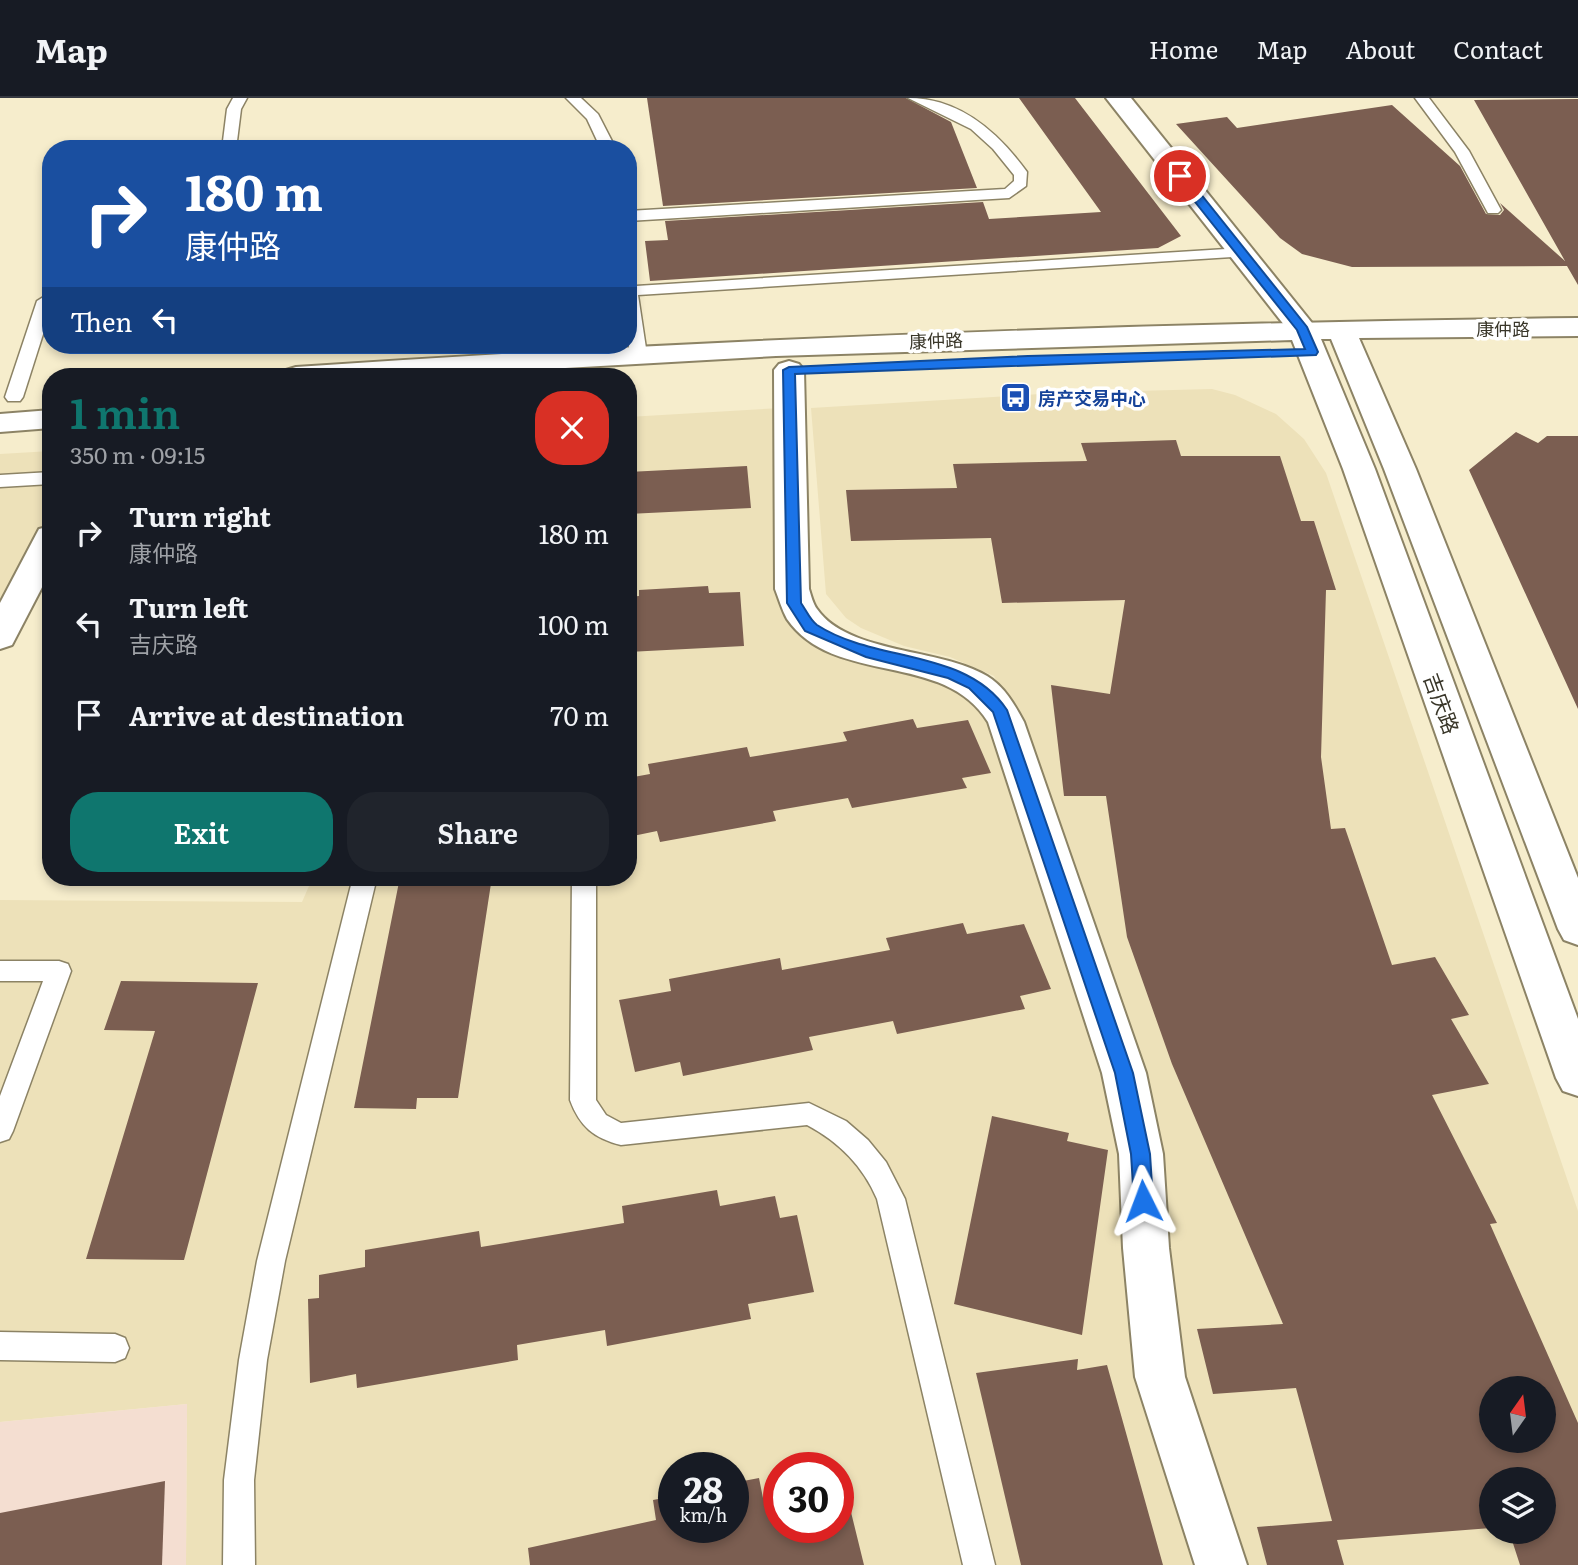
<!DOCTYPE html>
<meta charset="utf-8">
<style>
body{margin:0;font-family:Literata,"Noto Sans SC",serif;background:#20242c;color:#f1f3f6;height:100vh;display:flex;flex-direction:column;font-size:26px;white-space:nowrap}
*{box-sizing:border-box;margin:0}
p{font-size:23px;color:#9ea1a6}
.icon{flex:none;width:38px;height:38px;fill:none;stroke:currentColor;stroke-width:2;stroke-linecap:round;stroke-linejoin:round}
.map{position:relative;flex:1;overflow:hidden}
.sheet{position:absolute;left:42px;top:270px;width:595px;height:518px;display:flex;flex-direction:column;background:#171b24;border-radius:28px;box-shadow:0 4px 10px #0003}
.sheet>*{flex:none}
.top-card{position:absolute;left:42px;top:42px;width:595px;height:214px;border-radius:28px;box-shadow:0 4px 10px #0003;background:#1a4fa0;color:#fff;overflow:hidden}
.needle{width:46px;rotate:14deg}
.buttons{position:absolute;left:1479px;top:1278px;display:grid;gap:14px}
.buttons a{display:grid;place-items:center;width:77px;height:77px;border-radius:50%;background:#171b24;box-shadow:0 4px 10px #0003;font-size:35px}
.speed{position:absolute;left:658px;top:1354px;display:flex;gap:14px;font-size:35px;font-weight:700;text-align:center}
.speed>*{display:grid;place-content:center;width:91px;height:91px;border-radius:50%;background:#171b24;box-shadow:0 4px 10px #0003;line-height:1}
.speed small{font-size:18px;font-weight:400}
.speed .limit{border:10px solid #d22;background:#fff;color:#111}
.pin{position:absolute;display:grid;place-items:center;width:60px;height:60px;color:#fff;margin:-30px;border:4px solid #fff;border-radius:50%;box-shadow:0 2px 7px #0007}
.me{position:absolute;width:77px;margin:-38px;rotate:357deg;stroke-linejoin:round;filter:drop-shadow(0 0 5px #0008)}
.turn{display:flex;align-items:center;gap:24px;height:147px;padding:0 28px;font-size:32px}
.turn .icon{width:91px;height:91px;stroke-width:2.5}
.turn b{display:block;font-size:49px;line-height:60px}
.then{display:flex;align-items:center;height:66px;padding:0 28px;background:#0003;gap:14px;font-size:26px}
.round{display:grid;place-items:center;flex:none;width:74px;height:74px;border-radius:28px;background:#20242c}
.headline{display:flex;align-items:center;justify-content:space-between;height:119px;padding:0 28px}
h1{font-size:42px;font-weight:600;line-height:52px;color:#0f766e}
.button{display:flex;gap:14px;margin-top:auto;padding:14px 28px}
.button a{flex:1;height:80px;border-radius:28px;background:#0f766e;color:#fff;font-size:28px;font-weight:600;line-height:80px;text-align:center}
.button a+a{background:#20242c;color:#f1f3f6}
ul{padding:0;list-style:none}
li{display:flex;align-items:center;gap:21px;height:91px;padding:0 28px}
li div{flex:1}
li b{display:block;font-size:26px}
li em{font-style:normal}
header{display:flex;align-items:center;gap:42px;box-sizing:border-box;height:98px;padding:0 35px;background:#171b24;border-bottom:2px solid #363941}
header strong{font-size:33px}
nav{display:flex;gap:38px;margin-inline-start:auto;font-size:24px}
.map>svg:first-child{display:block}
.built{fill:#ede1b9;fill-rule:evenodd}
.education{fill:#f4ded1}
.building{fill:#7b5e51;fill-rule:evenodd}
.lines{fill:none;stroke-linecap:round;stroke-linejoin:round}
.lane-casing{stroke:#8c8365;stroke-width:3}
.street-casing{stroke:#8c8365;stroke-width:4}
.secondary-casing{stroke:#8c8365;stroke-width:4}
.lane{fill:#fff;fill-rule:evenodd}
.street{fill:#fff;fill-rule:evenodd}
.secondary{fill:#fff;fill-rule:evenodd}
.route{fill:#1a73e8;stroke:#114b97;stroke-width:2}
.labels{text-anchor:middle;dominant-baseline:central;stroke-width:7;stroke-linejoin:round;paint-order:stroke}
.far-street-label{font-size:18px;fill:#393629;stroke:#fff}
.far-transit-label{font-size:18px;font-weight:bold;fill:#164399;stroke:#fff;text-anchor:start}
.street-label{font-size:21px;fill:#393629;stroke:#fff}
</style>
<header>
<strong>Map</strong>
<nav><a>Home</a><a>Map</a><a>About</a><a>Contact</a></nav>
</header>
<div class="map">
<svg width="1578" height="1467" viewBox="0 0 1578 1467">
<rect width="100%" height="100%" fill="#f6edcc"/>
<g class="built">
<path d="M1212 291 1235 297 1276 316 1304 341 1326 375 1578 1113V1467H1236L1174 1278 1159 1151 1016 623 994 578 950 559 904 548 861 530 846 520 826 496 811 310 1057 295ZM1491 1290H1544V1342H1491ZM1491 1381H1544V1433H1491Z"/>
<path d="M781 310 788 521 800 535 866 564 947 584 965 593 992 627 1108 976 1201 1467H186L187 1306 0 1324V802L302 804 313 779H628V319ZM674 1370H733V1430H674ZM779 1370H838V1430H779Z"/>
<path d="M51 353V412L0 512V356Z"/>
</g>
<path class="education" d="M187 1306 186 1467H0V1324Z"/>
<g class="building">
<path d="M647 0H906L951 24 977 90 663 108Z"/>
<path d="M1019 0H1075L1181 138 1158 150 650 183 645 143 668 142 665 123 983 104 989 121 1101 114Z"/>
<path d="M1578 1V187L1567 168 1352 169 1302 156 1280 140 1176 26 1227 19 1237 30 1392 7 1460 68 1486 116 1500 117 1504 112 1500 105 1565 163 1474 2Z"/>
<path d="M1516 334 1538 345 1547 338H1578V611L1469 372Z"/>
<path d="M1176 342 1181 358H1280L1301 423H1314L1336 492H1326L1321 659 1331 731 1345 730 1392 867 1435 859 1469 917 1451 921 1489 986 1432 997 1497 1125 1490 1126 1578 1325V1467H1520L1509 1433H1544V1381H1491V1430L1337 1442 1344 1467H1267L1257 1429 1332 1423 1296 1290 1213 1296 1197 1231 1283 1226 1172 966 1127 839 1106 698H1064L1051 587 1110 596 1125 502 1002 505 991 440 851 443 846 392 957 390 953 366 1087 363 1081 345ZM1491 1290H1544V1342H1491Z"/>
<path d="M747 368 751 410 628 416V374Z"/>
<path d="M708 488 709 495 740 494 744 548 628 554V499L639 498V492Z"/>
<path d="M913 621 917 630 968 622 991 675 962 680 967 690 852 710 848 700 773 713 776 723 660 744 657 733 628 739V680L650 676 648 666 747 649 750 659 847 643 843 634Z"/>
<path d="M400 779H492L458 1000H417L416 1011 354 1010Z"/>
<path d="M963 825 967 836 1024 826 1051 891 1020 898 1025 911 897 936 893 923 809 939 813 952 683 978 680 964 635 974 619 902 671 893 669 881 780 860 782 872 890 852 886 840Z"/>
<path d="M121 883 258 885 184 1162 86 1161 155 933 104 932Z"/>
<path d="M992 1018 1069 1035 1067 1043 1108 1052 1082 1237 954 1206Z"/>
<path d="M717 1092 720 1108 775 1098 780 1120 797 1117 814 1194 748 1206 751 1221 607 1248 605 1232 517 1247 518 1262 357 1290 356 1276 310 1285 308 1201 319 1200V1177L365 1169V1152L479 1133 481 1149 624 1125 622 1108Z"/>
<path d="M1078 1261 1077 1272 1107 1267 1163 1467H1021L976 1275Z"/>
<path d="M759 1380 763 1400 779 1396V1430H838V1413L850 1410 864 1467H530L528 1450 656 1422 653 1402 674 1398V1430H733V1385Z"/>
<path d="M165 1383 162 1467H0V1415Z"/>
</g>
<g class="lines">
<defs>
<g id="lane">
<path d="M233 0H247L241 11 236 51H222L227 11Z"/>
<path d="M566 0H581L598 16 616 51H601L587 21Z"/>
<path d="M908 0C960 0 998 34 1027 74L1026 88 1009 100 628 123V113L1005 91 1014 83V77L993 51 971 31Z"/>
<path d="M1415 0H1429L1469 53 1501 112 1498 115H1488L1455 54Z"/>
<path d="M1242 150 1250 155 1248 158 638 197 647 257 638 262 629 257 628 183 636 188Z"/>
<path d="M45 198 51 199V211L23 299 20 303H8L5 299 37 203Z"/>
<path d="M51 374V386L0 389V377Z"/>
<path d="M353 779H377L285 1163 267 1262 254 1382 255 1467H223L224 1382 239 1262 257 1163Z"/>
<path d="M572 779H596V1002L606 1017 621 1025 809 1005 846 1023 868 1042 886 1064 905 1101 995 1467H963L877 1101C863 1068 839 1044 807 1027L621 1047C594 1040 580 1029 570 1002Z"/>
<path d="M0 863H59L68 866 71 873 13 1033 9 1041 0 1044V998L43 883H0Z"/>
<path d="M0 1234 115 1236 125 1240 129 1250 125 1260 115 1264 0 1262Z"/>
</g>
<g id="street">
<path d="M1106 0H1131L1312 225 1316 231 1312 237 1302 240 1292 237Z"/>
<path d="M789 263 799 266 804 272 809 491C811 497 813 506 817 511 848 556 941 550 987 578 1004 588 1015 607 1024 624L1146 975 1163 1056 1169 1150 1185 1279 1247 1467H1195L1135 1279 1123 1150 1119 1056 1102 975 988 624C944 552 834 589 787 521 782 512 779 501 775 491L774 272 779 266Z"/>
<path d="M51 428V472L12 547 0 551V505L39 431Z"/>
</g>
<g id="secondary">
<path d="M1578 220V238L1359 240 1416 371 1578 780V847L1564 842 1558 831 1384 371 1331 241H1321L1375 371 1578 921V998L1563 993 1556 980 1343 371 1292 242 776 258 422 278H281L286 272 296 269C723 240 1151 225 1578 220Z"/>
<path d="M51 312V330L0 334V316Z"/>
</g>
</defs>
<use href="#lane" class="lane-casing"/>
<use href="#street" class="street-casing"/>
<use href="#secondary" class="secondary-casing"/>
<use href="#lane" class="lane"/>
<use href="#street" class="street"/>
<use href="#secondary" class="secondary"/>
</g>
<path class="route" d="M1176 75H1184L1307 229 1318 254 1316 257 795 276 801 505C806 512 810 522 817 527 875 565 966 550 1007 612L1133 975 1150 1056 1153 1103 1150 1109 1143 1112 1136 1109 1134 1103 1131 1056 1115 975 993 614 969 590 948 580 866 559 805 533 787 505 783 272 789 269 1028 258 1305 251 1297 232 1176 80Z"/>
<defs>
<symbol id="bus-square" viewBox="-11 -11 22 22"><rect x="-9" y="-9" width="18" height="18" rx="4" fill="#1a4fb4" stroke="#fff"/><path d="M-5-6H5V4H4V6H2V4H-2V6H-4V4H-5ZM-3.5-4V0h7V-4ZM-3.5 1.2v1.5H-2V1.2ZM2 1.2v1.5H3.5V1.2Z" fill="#fff"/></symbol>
</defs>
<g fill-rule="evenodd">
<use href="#bus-square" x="998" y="282" width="35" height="35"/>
</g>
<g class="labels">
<g class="far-street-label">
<text x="1503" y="230">康仲路</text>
<text transform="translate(936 242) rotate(-2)">康仲路</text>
</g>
<g class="far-transit-label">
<text x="1038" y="299">房产交易中心</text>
</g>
<g class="street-label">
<text transform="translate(1443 605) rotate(70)">吉庆路</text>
</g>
</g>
</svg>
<div class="buttons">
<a><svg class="needle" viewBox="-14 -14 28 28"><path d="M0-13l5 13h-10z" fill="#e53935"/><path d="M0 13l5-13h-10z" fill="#9ea1a6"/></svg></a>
<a><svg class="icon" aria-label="layers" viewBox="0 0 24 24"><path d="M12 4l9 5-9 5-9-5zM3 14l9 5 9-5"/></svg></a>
</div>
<div class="speed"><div>28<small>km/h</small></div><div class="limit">30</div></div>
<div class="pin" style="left:1180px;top:78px;background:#d93025"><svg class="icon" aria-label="arrive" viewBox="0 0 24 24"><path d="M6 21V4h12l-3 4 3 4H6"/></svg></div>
<svg class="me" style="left:1143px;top:1103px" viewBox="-20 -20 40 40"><path d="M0-17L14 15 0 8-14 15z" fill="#1a73e8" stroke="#fff" stroke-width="4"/></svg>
<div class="top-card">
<div class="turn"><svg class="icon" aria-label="right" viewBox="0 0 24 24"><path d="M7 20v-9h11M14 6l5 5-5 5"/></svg><div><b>180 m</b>康仲路</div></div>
<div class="then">Then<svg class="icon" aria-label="left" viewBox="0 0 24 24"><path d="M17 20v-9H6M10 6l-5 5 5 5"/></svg></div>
</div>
<section class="sheet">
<div class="headline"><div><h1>1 min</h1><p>350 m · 09:15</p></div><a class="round" style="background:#d93025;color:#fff"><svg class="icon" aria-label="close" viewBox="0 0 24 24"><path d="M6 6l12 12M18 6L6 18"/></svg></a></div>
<ul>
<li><svg class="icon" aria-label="right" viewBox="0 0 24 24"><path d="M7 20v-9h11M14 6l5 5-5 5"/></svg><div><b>Turn right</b><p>康仲路</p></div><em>180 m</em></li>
<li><svg class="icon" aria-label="left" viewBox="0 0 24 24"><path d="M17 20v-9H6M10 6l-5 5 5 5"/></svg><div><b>Turn left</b><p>吉庆路</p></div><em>100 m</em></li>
<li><svg class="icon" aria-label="arrive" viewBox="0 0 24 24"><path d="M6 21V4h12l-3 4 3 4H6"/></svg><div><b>Arrive at destination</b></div><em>70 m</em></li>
</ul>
<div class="button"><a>Exit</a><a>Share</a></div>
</section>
</div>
